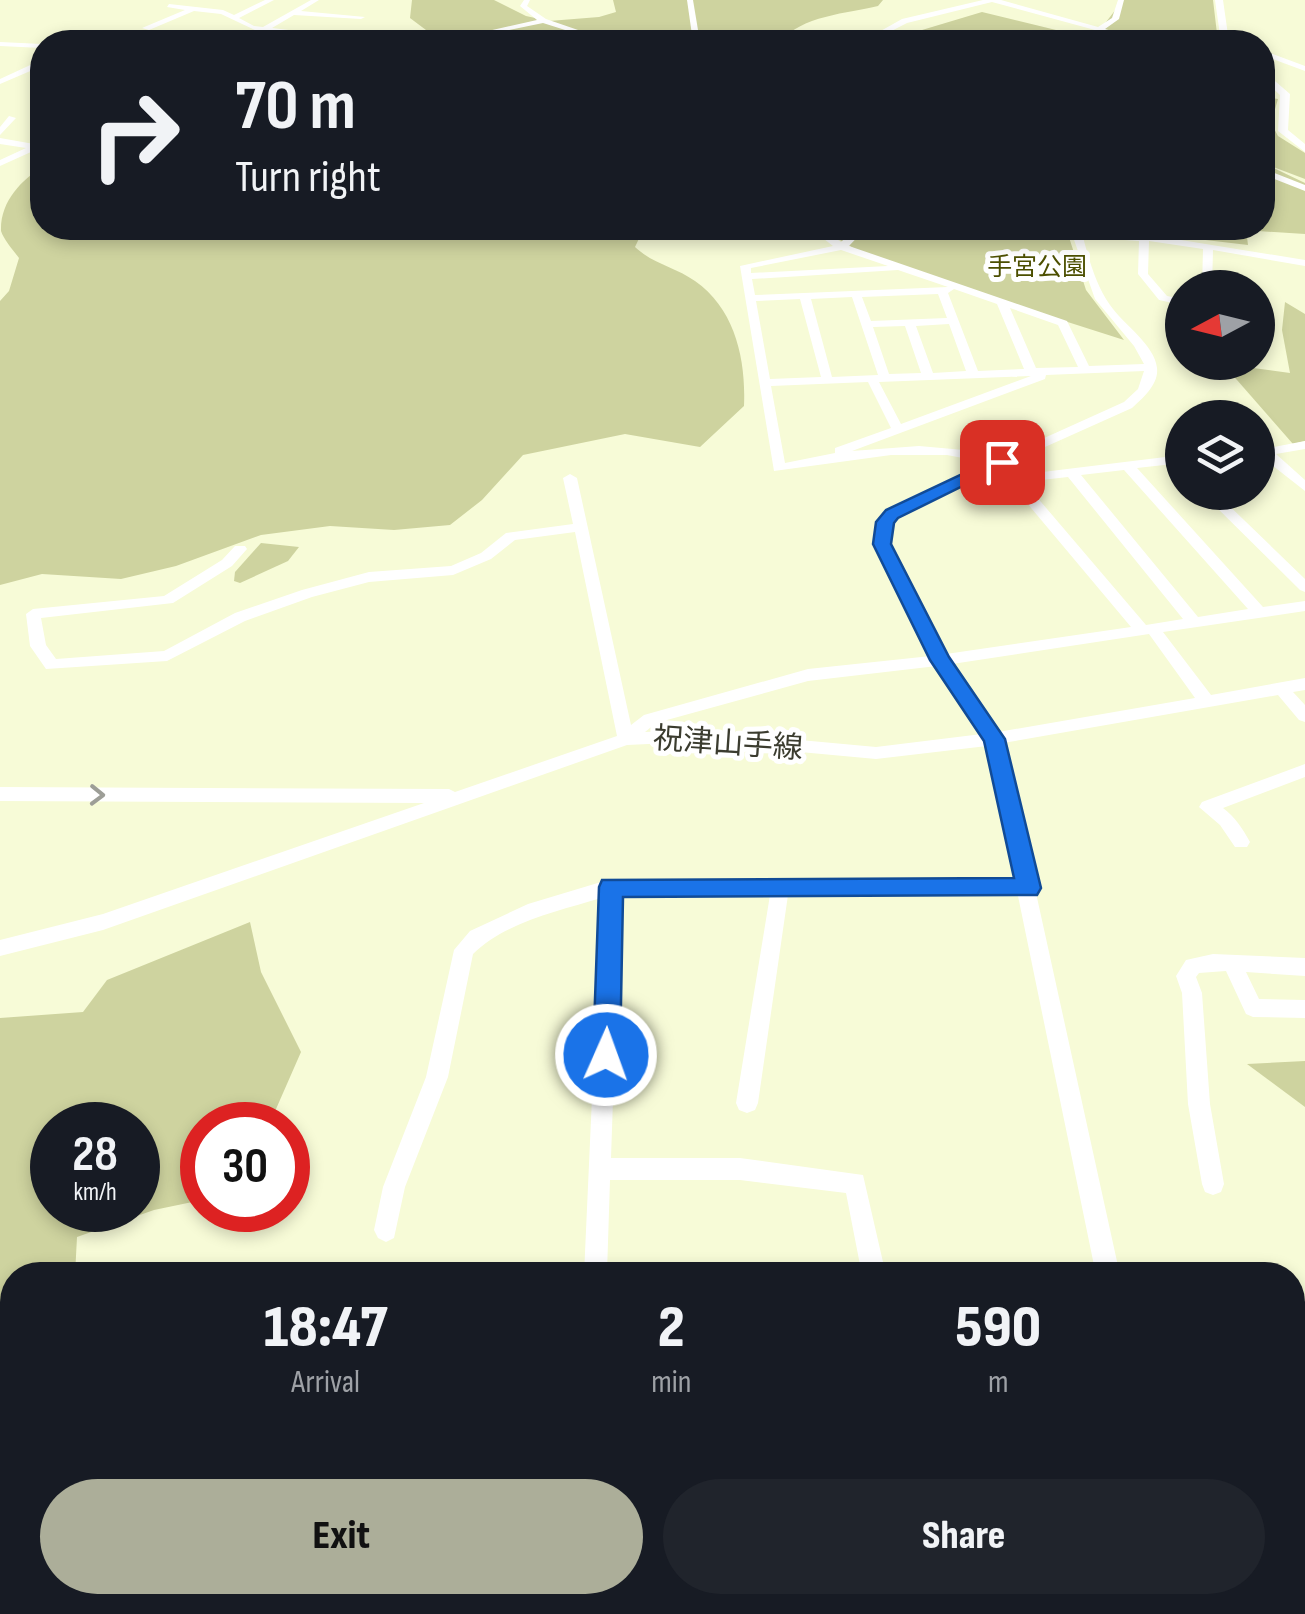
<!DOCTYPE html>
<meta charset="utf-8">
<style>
body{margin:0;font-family:"Sofia Sans Condensed","Noto Sans JP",sans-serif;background:#20242c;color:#f1f3f6;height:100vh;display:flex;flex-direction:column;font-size:38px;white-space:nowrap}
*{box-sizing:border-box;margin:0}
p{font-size:32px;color:#9ea1a6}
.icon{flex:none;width:55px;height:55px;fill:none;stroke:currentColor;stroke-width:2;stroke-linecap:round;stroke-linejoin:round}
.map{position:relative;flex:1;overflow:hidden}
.panel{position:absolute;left:0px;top:1262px;width:1305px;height:352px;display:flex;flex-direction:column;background:#171b24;border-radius:40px 40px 0 0;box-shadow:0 5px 15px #0003}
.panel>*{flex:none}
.banner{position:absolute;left:30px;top:30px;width:1245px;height:210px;border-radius:40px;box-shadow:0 5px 15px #0003;background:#171b24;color:#f1f3f6;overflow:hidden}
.needle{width:65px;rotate:263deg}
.controls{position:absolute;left:1165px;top:270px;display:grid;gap:20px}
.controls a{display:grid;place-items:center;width:110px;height:110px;border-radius:50%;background:#171b24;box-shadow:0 5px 15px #0003;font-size:50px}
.speed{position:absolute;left:30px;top:1102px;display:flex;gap:20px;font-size:50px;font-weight:700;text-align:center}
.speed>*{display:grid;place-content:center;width:130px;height:130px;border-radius:50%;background:#171b24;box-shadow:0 5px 15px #0003;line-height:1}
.speed small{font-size:25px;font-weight:400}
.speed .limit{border:15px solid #d22;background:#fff;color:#111}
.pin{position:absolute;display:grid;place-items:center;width:85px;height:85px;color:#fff;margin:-42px;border-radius:20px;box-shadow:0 5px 15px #0006}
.me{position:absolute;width:110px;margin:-55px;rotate:2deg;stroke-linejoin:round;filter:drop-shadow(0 0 8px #0008)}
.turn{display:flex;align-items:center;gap:35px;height:210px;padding:0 40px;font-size:45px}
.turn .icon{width:130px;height:130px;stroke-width:2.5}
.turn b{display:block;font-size:70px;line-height:85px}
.eta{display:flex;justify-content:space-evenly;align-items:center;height:170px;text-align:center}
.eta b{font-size:60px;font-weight:800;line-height:70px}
.button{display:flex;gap:20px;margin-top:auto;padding:20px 40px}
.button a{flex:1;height:115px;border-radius:60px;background:#acae99;color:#111;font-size:40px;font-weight:800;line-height:115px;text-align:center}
.button a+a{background:#20242c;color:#f1f3f6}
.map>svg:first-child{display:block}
.green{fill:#ced39f;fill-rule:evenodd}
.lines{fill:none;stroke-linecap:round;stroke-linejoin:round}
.minor{fill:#fff;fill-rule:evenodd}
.major{fill:#fff;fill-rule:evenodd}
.oneway{stroke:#9d9e97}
.route{fill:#1a73e8;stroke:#114b97;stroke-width:2.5}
.labels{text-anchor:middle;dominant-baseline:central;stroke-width:10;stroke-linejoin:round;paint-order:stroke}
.far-park-label{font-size:25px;fill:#4c4f00;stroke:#fff}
.street-label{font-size:30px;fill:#3b3c2f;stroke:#fff}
</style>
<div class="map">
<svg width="1305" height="1614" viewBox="0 0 1305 1614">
<rect width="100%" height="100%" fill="#f7fbd7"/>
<g class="green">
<path d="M412 0H494L526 16 549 21 599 17 616 12 613 0H883L878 6C850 13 798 16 782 42H442L410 18Z"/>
<path d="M1123 0H1213L1218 42H1184L1182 31 1180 42H897L922 30 982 12 1093 39Z"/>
<path d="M1263 92 1265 97 1278 99 1271 123 1278 136 1305 153V179L1263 163 1305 183V234L1258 231 1247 237 1248 245 1146 233 1067 231 1086 290 1124 340 873 260 820 228H1262Z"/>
<path d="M42 167V228H644L635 247C653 264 675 267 695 281 735 309 746 359 744 406L700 447 625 434 523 455 482 500 450 525 394 530 330 526 261 535 176 566 121 579 42 574 0 585V301L9 291 19 258C13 250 4 240 1 231 0 201 22 180 42 167Z"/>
<path d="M1285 302 1305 314V441L1293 444 1223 364 1290 373 1282 330Z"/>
<path d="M261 543 299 547 288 561 240 583 234 581 235 572Z"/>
<path d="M250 922 261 972 301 1052 269 1125H202V1200L154 1210 77 1237 75 1275H12V1602L509 1603 506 1614H0V1018L83 1012 107 980ZM52 1125H138V1210H52Z"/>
<path d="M1305 1061V1107L1247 1064Z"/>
</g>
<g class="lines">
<g class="minor">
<path d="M265 0H274L239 18 254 26 263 27 311 0H319L301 11 365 17 361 19 294 15 272 28 355 38 400 34 425 42 400 38 355 42 265 32 246 42H239L257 31 221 14 194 11 149 30 142 28 185 10 167 7 169 4 223 10 234 15Z"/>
<path d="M524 0H530L527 6 546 19 613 42H603L543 23 451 42H439L537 20 520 6Z"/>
<path d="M687 0H693L700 42H693Z"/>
<path d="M983 0H1001L1098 27 1112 18 1118 0H1124L1119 19 1105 29 1149 42H1139L992 2 907 23 870 42H861L902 19Z"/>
<path d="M820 32 827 34 818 42H811Z"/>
<path d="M0 42 42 44V48L0 46Z"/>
<path d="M1262 50 1305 66V71L1262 55Z"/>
<path d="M39 61H42V66L0 84V79Z"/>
<path d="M9 116 16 118 0 135V127Z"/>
<path d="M0 138 34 144 42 141V147L0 166V160L26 148 0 144Z"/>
<path d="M1262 168 1305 185V191L1262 174Z"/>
<path d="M671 228H688L664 235 659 232Z"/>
<path d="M810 228H821L841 242 856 228H866L849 246 1067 321 1089 366 1144 364 1134 346 1095 299 1073 237 966 231 961 228 1144 234 1305 260V266L1213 250 1212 288H1202L1203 249 1149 241 1148 274 1167 296 1182 299V305L1159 300 1138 274 1139 241 1083 237C1089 260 1096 285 1110 305 1123 324 1155 345 1157 368 1159 384 1143 398 1132 408L969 481 1182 455V463L1137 468 1263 607 1305 601V611L1163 632 1211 695 1305 678V690L1293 692 1305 705V722L1299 720 1278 695 1003 743 1034 882 1038 888 1036 893 1120 1275H1096L1018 896 788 895 758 1103 755 1110 747 1113 739 1110 736 1103 770 895H620L611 1158H740L863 1175 886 1275H862L846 1193 740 1180H610L607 1273 584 1275 601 898C559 911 505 922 473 954L448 1077 405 1187 394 1238 386 1242 378 1238 374 1230 383 1187 426 1077 454 950 470 931 528 904 611 879 1015 880 987 746 876 759 691 742 627 745 103 930 0 956V940L103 914 424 803 0 801V787L449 789 455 792 617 736 575 532 515 540 491 559 453 575 369 582 312 597 245 621 167 661 46 669 30 646 26 614 33 609 164 596 222 560 235 546H245L247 549 232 566 173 603 41 618 46 645 56 659 164 651 235 613 302 590 369 572 451 566 481 553 506 533 573 524 563 478 570 474 577 478 631 725 644 715 808 669 931 656 875 544 878 522 902 501 989 463 947 455H891L774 471 740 266 833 246ZM841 250 888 266 751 273V268ZM898 270 948 287 755 295 752 279ZM954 289 997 304 1024 369 978 371 948 293ZM938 294 947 318 871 321 862 297ZM852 297 878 375 832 377 811 299ZM800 299 821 377 770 379 756 301ZM1010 308 1058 325 1078 367 1036 368ZM949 324 966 371 933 373 916 326ZM905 326 921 373 889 374 873 327ZM1144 371 1138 389 1124 402 1000 458 975 451 919 446 852 451 1045 379 1046 375ZM1031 376 901 424 879 382ZM868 382 891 428 835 448V453L785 463 771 386ZM1124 470 1248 609 1198 617 1081 475ZM1068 477 1183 619 1146 625 1024 482ZM1011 484 1131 627 946 654 889 544 892 523 912 507 956 487 962 490ZM1149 634 1195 698 998 732 952 664ZM937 666 982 734 876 747 691 730 645 732 656 723 808 681Z"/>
<path d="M1305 441V449L1276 454 1305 480V491L1258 454V450Z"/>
<path d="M1201 492H1215L1305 579V592L1300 590Z"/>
<path d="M1305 764V777L1223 808C1235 817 1243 829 1250 842L1247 847H1235L1220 825 1199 807 1202 802Z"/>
<path d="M1213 954 1305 958V976L1246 972 1259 999 1305 1000V1018L1253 1017 1246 1014 1226 971 1199 973 1196 977 1202 993 1210 1104 1224 1184 1221 1192 1213 1195 1205 1192 1202 1184 1188 1104 1182 993 1176 976 1186 960Z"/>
<rect x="1292" y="1371" width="13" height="26"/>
<path d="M664 1602H758L762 1604 766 1614H673L668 1612Z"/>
<path d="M928 1602H956L958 1614H930Z"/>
<path d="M1159 1602H1187L1189 1614H1161Z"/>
</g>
<g class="major">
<path d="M1215 0H1223L1229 42H1221Z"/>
<path d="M1262 70 1290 94 1288 130 1305 144V152L1278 131 1280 95 1262 78Z"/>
</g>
</g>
<defs><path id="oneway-chevron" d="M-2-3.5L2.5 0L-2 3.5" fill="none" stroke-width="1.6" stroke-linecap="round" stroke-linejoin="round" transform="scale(2.5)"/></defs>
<use class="oneway" href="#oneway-chevron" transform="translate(97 795) rotate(1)"/>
<path class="route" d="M996 458 1011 462 898 518 894 523 891 544 949 657 1005 739 1041 888 1037 895 623 897 620 1055 616 1064 606 1067 597 1064 593 1055 599 887 602 880 1014 878 984 741 930 660 873 544 876 522 886 510Z"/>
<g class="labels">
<g class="far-park-label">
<text x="1037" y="267">手宮公園</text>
</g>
<g class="street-label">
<text transform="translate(728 744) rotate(4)">祝津山手線</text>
</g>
</g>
</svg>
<div class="controls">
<a><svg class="needle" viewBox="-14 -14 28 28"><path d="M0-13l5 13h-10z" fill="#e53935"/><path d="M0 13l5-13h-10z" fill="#9ea1a6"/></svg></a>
<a><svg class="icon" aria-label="layers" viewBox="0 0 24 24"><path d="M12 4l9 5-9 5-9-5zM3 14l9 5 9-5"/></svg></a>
</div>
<div class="speed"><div>28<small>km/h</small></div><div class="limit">30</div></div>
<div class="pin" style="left:1002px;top:462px;background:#d93025"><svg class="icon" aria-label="arrive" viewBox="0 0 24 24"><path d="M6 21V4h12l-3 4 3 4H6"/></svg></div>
<svg class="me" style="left:606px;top:1055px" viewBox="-20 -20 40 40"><circle r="17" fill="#1a73e8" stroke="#fff" stroke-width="3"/><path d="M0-11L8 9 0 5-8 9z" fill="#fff"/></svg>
<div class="banner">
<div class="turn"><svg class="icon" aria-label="right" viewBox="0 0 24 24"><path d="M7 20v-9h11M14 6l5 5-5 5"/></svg><div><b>70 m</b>Turn right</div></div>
</div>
<section class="panel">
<div class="eta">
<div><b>18:47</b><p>Arrival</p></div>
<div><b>2</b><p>min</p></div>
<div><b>590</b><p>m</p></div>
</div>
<div class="button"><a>Exit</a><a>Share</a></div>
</section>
</div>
